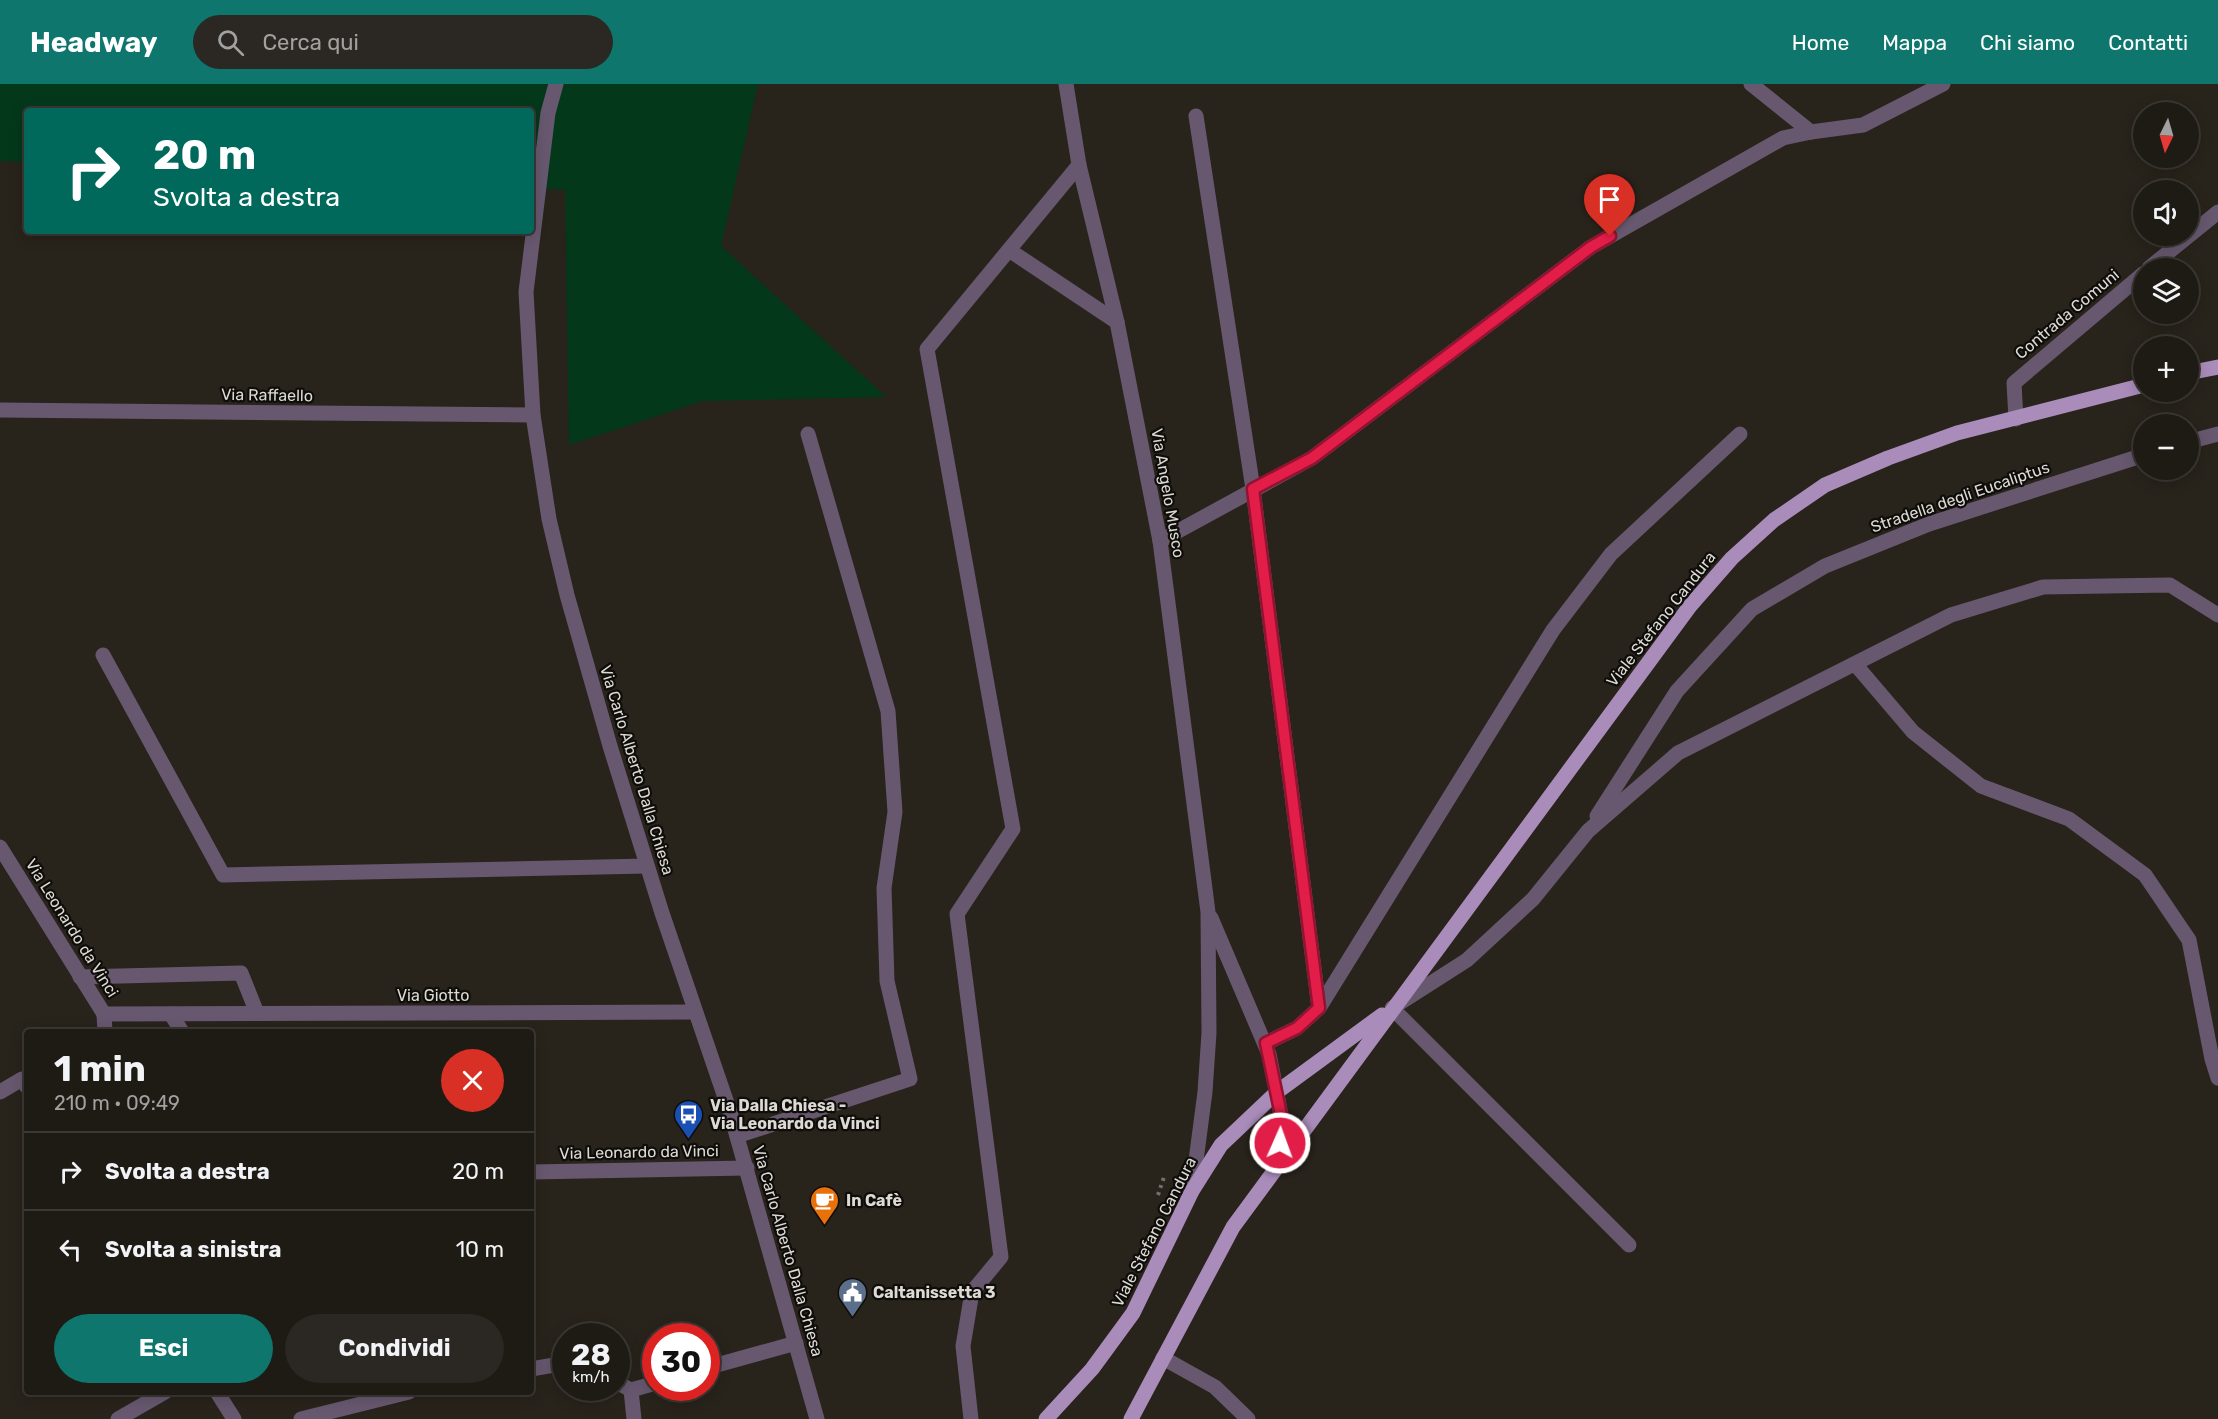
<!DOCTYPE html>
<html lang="it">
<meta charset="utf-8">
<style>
body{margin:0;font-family:Rubik,sans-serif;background:#2b2722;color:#f1f3f6;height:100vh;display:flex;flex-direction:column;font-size:22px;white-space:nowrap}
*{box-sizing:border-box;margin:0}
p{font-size:20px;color:#a1a1a0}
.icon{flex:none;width:33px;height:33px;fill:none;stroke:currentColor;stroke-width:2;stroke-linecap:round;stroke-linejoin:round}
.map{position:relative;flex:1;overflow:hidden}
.panel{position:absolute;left:24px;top:945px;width:510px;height:366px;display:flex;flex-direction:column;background:#1e1a14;border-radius:6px;box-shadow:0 3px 15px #0003,0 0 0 2px #3c3834}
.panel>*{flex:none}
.top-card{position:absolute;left:24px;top:24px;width:510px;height:126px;border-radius:6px;box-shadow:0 3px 15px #0003,0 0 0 2px #3c3834;background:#00695c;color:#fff;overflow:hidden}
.needle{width:39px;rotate:185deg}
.controls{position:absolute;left:2133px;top:18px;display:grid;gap:12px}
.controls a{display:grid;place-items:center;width:66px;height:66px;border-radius:50%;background:#1e1a14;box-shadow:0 3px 15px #0003,0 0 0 2px #3c3834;font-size:30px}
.speed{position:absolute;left:552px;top:1239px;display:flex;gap:12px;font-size:30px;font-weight:700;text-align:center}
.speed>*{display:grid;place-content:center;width:78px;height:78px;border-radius:50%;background:#1e1a14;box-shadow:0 3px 15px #0003,0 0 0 2px #3c3834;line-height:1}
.speed small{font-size:15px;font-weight:400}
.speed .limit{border:9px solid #d22;background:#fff;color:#111}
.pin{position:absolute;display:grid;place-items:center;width:51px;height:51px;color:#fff;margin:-62px -26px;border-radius:50% 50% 50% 0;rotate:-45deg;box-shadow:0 0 6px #0007}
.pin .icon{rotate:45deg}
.me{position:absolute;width:66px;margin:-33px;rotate:2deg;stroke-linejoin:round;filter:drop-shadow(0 0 4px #0008)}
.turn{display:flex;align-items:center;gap:21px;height:126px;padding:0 30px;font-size:27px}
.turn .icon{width:78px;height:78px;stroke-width:2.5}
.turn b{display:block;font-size:42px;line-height:51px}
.round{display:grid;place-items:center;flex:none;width:63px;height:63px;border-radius:32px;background:#2b2722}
.head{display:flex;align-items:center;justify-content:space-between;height:102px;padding:0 30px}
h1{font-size:36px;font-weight:700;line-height:45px}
.action{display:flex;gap:12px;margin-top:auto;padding:12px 30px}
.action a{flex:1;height:69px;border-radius:36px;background:#0f766e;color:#fff;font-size:24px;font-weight:700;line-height:69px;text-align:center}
.action a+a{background:#2b2722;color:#f1f3f6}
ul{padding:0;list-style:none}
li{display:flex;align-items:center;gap:18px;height:78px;padding:0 30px;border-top:2px solid #3c3834}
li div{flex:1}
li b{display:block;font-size:22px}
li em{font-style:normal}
header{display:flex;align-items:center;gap:36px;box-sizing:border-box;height:84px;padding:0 30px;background:#0f766e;color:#fff}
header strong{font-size:28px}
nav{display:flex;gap:33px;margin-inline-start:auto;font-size:21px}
.search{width:420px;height:54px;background:#2b2722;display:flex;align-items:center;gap:15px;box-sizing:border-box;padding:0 21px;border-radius:33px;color:#a1a1a0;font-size:22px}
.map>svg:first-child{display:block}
.green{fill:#04381b}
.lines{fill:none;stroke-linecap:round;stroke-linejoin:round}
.path{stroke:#746f69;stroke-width:4;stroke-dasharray:3 4.5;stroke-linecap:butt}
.minor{stroke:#67586f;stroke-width:15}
.major{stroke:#aa8cbb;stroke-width:15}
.route-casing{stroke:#92132f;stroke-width:15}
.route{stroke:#e11d48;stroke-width:10}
.labels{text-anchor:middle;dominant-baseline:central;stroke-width:4.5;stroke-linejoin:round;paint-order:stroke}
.street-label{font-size:16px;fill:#ddd9d5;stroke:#0f0d09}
.poi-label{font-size:16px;font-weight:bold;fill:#ddd9d5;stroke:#0f0d09;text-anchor:start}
</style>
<header>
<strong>Headway</strong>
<div class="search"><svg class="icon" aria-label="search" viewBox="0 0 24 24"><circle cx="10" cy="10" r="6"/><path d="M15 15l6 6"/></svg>Cerca qui</div>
<nav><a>Home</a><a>Mappa</a><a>Chi siamo</a><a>Contatti</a></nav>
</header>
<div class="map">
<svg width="2218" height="1335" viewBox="0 0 2218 1335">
<rect width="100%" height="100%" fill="#28231b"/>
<path class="green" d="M0 0H758L721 162 886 313 703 317 569 361 565 106 531 104V27H27V78L0 77Z"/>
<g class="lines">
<path class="path" d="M1158 1111 1165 1090"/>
<g class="minor">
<path d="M556 0 548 29 526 208 533 331 549 435 567 511 610 662 662 829 730 1028 817 1335"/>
<path d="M1066 0 1079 81 1117 238 1160 457 1208 828 1209 949 1205 1008 1192 1107"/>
<path d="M1751 0 1811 48"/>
<path d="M1196 32 1253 405 1319 924"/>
<path d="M1009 166 1117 238"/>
<path d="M2149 184 2218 128"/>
<path d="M0 326 533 331"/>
<path d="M2016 335 2014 299 2144 189"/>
<path d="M2188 358 2218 350"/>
<path d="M1160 457 1312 374 1591 163 1783 54 1811 48 1863 41 1943 0"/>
<path d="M103 571 223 791 647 782"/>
<path d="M1855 580 1913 648 1981 702 2069 735 2145 791 2189 856 2212 975 2218 994"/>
<path d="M1597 732 1677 607 1752 525 1825 482 1929 440 2144 371"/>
<path d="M0 763 104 930 695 928"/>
<path d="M1211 834 1269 970 1282 1036 1277 1082"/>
<path d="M80 893 241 889 257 929"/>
<path d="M104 930 105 948"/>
<path d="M171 930 182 948"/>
<path d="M1266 959 1297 944 1319 924 1553 546 1611 470 1740 350"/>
<path d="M0 1008 22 995 27 1003"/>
<path d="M737 1052 910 995 887 897 884 804 895 728 888 627 808 350"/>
<path d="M531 1088 747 1084"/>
<path d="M1629 1161 1392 924 1467 876 1533 815 1588 747 1678 669 1951 531 2043 503 2170 501 2218 531"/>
<path d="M1163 1274 1215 1303 1248 1335"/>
<path d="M706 1284 796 1259"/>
<path d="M531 1285 566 1279"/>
<path d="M616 1298 631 1306 656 1299"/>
<path d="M631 1306 634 1335"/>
<path d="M217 1308 234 1335"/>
<path d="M118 1335 165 1308"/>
<path d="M301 1335 409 1308"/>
<path d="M971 1335 963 1262 972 1208 1001 1173 957 830 1013 745 927 265 1079 81"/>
</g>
<g class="major">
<path d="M2188 289 2218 283"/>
<path d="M1046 1335 1092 1285 1133 1229 1192 1107 1221 1061 1277 1008 1382 931"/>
<path d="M1131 1335 1233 1143 1690 522 1732 474 1774 436 1825 401 1888 374 1957 349 2144 301"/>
</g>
</g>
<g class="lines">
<defs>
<path id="route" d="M1280 1059 1282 1036 1266 959 1297 944 1319 924 1253 405 1312 374 1591 163 1610 152"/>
</defs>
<use href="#route" class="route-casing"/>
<use href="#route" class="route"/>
</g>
<defs>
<symbol id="bus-pin" viewBox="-11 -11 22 30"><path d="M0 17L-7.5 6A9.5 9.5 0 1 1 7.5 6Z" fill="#1a4fb4" stroke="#0f0d09"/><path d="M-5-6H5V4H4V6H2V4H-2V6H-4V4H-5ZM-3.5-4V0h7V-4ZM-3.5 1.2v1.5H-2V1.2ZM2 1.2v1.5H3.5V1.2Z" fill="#fff"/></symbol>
<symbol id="cafe-pin" viewBox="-11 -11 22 30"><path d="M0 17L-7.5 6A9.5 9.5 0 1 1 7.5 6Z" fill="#e8710a" stroke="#0f0d09"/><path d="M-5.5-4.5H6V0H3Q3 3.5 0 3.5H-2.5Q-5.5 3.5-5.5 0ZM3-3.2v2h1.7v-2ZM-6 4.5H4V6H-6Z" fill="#fff"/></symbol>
<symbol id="civic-pin" viewBox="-11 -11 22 30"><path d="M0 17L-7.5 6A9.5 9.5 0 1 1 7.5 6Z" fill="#5c6f8a" stroke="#0f0d09"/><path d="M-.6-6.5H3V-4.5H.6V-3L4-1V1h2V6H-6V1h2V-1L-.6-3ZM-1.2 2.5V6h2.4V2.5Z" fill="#fff"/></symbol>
</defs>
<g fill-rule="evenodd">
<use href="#bus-pin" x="672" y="1014" width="33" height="45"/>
<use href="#cafe-pin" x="808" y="1100" width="33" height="45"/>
<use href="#civic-pin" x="836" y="1192" width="33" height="45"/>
</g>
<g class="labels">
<g class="street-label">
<text transform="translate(2067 230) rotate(-40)">Contrada Comuni</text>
<text transform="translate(267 311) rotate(1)">Via Raffaello</text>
<text transform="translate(1168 409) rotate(80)">Via Angelo Musco</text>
<text transform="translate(1960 413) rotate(-19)">Stradella degli Eucaliptus</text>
<text transform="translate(1661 535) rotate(-52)">Viale Stefano Candura</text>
<text transform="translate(637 686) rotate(73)">Via Carlo Alberto Dalla Chiesa</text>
<text transform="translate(72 844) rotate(58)">Via Leonardo da Vinci</text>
<text x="433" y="911">Via Giotto</text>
<text transform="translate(639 1068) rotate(-1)">Via Leonardo da Vinci</text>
<text transform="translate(1154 1148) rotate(-63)">Viale Stefano Candura</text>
<text transform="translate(788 1167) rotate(74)">Via Carlo Alberto Dalla Chiesa</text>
</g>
<g class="poi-label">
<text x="710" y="1021">Via Dalla Chiesa -<tspan x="710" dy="18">Via Leonardo da Vinci</tspan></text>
<text x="846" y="1116">In Cafè</text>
<text x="873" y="1208">Caltanissetta 3</text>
</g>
</g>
</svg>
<div class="controls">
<a><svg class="needle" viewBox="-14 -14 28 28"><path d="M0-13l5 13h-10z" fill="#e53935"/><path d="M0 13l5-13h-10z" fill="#a1a1a0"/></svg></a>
<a><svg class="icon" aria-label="sound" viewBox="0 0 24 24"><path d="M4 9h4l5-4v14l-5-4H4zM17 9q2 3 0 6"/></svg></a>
<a><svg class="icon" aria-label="layers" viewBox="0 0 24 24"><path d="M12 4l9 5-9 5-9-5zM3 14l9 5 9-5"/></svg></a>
<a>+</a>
<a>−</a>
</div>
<div class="speed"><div>28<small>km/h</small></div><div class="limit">30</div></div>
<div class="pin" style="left:1610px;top:152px;background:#d93025"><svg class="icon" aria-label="arrive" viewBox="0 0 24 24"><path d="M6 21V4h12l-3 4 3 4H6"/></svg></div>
<svg class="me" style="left:1280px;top:1059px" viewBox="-20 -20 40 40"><circle r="17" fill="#e11d48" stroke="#fff" stroke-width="3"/><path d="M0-11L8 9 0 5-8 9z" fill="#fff"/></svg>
<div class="top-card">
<div class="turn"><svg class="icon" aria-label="right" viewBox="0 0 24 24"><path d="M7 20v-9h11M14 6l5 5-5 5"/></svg><div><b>20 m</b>Svolta a destra</div></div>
</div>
<section class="panel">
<div class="head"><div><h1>1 min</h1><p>210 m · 09:49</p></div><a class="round" style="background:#d93025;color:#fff"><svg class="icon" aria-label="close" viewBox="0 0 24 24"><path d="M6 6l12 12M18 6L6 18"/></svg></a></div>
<ul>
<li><svg class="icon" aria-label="right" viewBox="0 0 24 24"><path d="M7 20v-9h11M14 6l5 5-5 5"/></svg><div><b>Svolta a destra</b></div><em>20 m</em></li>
<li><svg class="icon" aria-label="left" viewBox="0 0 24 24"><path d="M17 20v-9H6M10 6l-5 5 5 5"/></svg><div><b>Svolta a sinistra</b></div><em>10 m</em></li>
</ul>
<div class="action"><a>Esci</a><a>Condividi</a></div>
</section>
</div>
